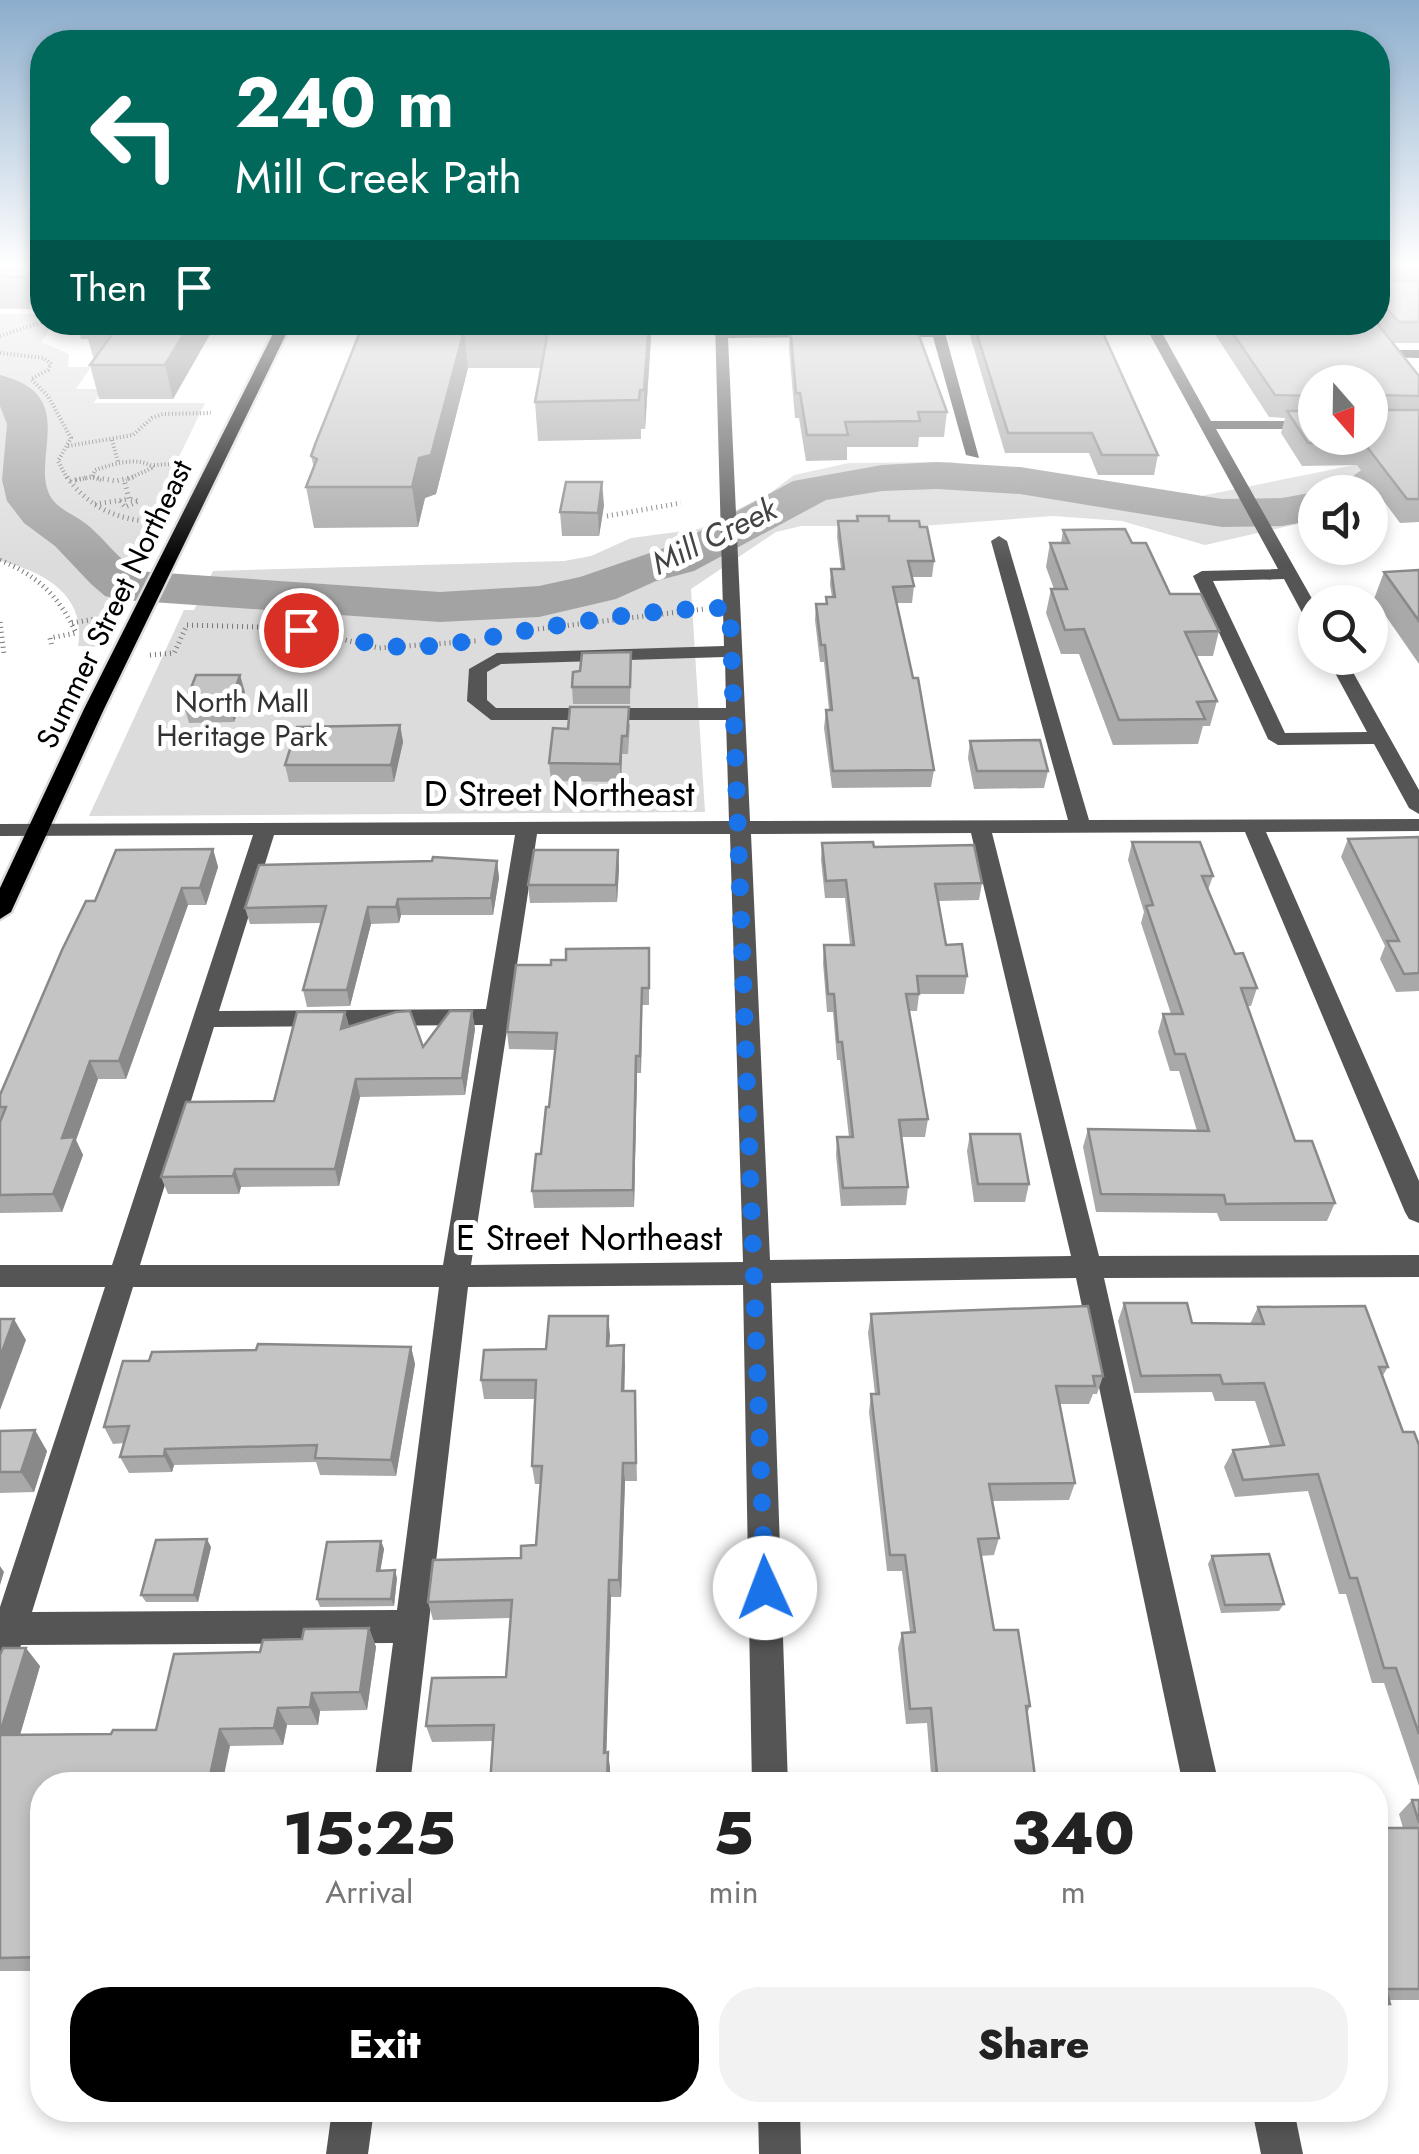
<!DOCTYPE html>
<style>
body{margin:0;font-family:Jost,sans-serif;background:#f2f2f2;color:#222;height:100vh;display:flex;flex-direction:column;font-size:38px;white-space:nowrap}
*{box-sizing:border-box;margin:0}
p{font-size:32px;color:#767676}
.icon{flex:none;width:55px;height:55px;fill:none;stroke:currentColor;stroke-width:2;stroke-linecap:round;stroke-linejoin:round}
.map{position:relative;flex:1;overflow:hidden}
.details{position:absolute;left:30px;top:1772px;width:1358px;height:350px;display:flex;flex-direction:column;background:#fff;border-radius:40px;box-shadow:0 5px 15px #0003}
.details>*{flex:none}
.banner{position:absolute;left:30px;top:30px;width:1360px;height:305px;border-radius:40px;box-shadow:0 5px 15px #0003;background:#00695c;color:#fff;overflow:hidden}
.needle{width:65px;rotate:160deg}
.buttons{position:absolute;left:1298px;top:365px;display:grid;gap:20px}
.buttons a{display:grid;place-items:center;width:90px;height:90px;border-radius:50%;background:#fff;box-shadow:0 5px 15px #0003;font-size:50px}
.pin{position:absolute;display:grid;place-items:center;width:85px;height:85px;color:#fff;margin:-42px;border:5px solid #fff;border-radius:50%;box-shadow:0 2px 10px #0007}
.me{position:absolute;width:110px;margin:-55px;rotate:358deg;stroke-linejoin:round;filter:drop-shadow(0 0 8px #0008)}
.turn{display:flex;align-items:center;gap:35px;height:210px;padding:0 40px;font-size:45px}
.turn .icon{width:130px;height:130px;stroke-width:2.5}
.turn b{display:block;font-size:70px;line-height:85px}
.then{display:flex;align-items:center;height:95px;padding:0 40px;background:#0003;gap:20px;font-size:38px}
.eta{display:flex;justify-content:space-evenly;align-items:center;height:170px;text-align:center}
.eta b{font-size:60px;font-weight:800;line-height:70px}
.primary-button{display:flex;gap:20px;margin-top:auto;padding:20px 40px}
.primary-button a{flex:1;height:115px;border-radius:40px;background:#000;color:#fff;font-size:40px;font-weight:800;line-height:115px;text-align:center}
.primary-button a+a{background:#f2f2f2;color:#222}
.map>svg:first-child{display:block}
.green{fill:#dcdcdc}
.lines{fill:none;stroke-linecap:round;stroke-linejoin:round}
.river{fill:#a3a3a3;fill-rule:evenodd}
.major-casing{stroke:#dbdbdb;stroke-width:5}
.path-far1{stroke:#777;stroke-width:4;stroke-dasharray:1 2.5;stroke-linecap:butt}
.path{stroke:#777;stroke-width:5;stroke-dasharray:1 4;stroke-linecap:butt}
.minor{fill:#555;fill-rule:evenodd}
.major{fill:#000;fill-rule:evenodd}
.wall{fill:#a9a9a9;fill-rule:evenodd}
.shaded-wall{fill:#898989}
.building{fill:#c4c4c4;stroke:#898989;stroke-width:2.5}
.route{stroke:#1a73e8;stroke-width:18;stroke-dasharray:0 32.4}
.labels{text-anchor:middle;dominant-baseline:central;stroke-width:10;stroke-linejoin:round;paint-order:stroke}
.far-street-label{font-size:30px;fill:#000;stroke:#fff}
.far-park-label{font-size:30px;fill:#333;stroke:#fff}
.far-water-label{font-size:32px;font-style:italic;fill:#444;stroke:#fff}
.street-label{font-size:35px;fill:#000;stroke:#fff}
</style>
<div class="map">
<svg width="1419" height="2154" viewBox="0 0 1419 2154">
<rect width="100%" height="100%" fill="#fff"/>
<g class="green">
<path d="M0 314H42V322L54 323 41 342 69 354 68 367H91L76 389H102L94 403H205L135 548 134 564 110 611 117 620 103 647 78 646C87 595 43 571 0 561Z"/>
<path d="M1419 452V476L1370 497V492H1315V520L1205 545 1122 521 1053 516 921 526H801L776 532 691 589 705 812 89 816 184 610H194L213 571 564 561 591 556 631 538 699 529 770 493 794 475 849 463 951 462 1196 497Z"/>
</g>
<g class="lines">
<g class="river">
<path d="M0 375C83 395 27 462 52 499 61 511 79 517 90 527 106 541 118 558 136 571L440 592 539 586 580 577 676 544 793 481 882 465 937 462 1020 467 1222 499 1282 498 1315 492V520L1282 526 1222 527 1020 494 937 489 882 491 826 500 694 571 656 581 616 599 539 617 440 622 123 600 105 596 91 584 55 546 24 523 7 501 2 480 7 424 0 406Z"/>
<path d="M1419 447V475L1377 502 1370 503V492H1338C1355 467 1391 454 1419 447Z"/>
</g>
<defs>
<path id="major" d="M279 322H292L104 709 11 912 0 919V888L84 709Z"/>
</defs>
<use href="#major" class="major-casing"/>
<g class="path-far1">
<path d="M0 336 42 322"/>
<path d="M0 353 44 358 51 364 48 370 31 379 48 396 71 438 58 461 68 480"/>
<path d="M112 440 118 462"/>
<path d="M68 446 133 435 152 418 163 414 211 413"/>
<path d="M154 465 187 463"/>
<path d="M76 480 92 477"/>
<path d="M101 480 92 477 95 470C114 464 136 456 154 467L126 480"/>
</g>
<g class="path">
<path d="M67 477C89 508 118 520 155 522"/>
<path d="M93 477 116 481 134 477"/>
<path d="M70 481 90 477"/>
<path d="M120 501 125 507 139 501 129 499"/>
<path d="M95 504 129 499 124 480"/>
<path d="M607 516 681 503"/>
<path d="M0 560C38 576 59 596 76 633L50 638 52 647"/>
<path d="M0 622 4 654"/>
<path d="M72 623 106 617"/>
<path d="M538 629 704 609"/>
<path d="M150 655 174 653 187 625 294 628 379 648 476 641"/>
</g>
<g class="minor">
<path d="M715 322H728V330L821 329 828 333 821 337 728 338 750 821 1068 820 991 541 999 536 1007 541 1089 820 1419 819V831L1266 832 1419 1181V1223L1409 1219 1405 1212 1245 832 992 833 1099 1256 1419 1255V1277L1104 1278 1219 1785H1183L1076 1278 771 1283 788 1785H752L743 1285 468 1287 410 1785H374L393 1643 21 1645 12 1671 0 1676V1607L105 1287H0V1265H112L253 835 0 836V824L729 821 726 720H491L467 701 469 669 497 653 724 646ZM725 657 726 708H496L487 700V672L501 664ZM971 833 1071 1256 770 1260 751 834ZM537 834H730L743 1262 471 1265ZM274 835H515L486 1009 219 1011ZM483 1025 443 1265H140L214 1027ZM133 1287H439L397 1610 32 1612Z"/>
<path d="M929 322H942L979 458 966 455 933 337H886L879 333 886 329H931Z"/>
<path d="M1143 322H1156L1211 421H1315V429H1216L1315 604V625L1306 620 1284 579 1213 581 1285 733 1367 732 1327 658H1345L1419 790V814L1409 808 1374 744 1278 745 1268 739 1193 576 1202 571 1278 569Z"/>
<path d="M1388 350H1419V358L1383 357V351Z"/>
<path d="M332 2110H374L368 2154H326Z"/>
<path d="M758 2110H800L801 2154H759Z"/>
<path d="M1252 2110H1294L1303 2154H1261Z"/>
</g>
<use href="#major" class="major"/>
</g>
<g class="wall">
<rect x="0" y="263" width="42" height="46"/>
<path d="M1378 263H1419V343H1393L1419 376V522L1400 523 1357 465 1302 466 1281 433 1285 418 1269 417 1207 322H1378ZM1315 382 1370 438H1315Z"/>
<path d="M59 322H217L173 399H99L90 365 94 360 88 339H81L78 328H61Z"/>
<path d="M364 322H652L645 429H641V439L538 441 535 402 541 368H468L436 494 425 498 418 527 314 528 306 487 314 468 311 456Z"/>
<path d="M836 322H914L947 412 944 437H919L918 447H847V460L806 461 799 418H795L789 349 790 325H837Z"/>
<path d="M966 322H1098L1158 455 1154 475H1098L1089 453H1005Z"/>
<path d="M604 505 599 536H562L560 512Z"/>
<path d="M838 521H889L920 527 934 561 932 577H912L914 586 912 603H897L934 770 931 787 832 788 824 728 826 710H829L824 662H820L815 620 816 604H826V597H832L830 585 831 569H841L837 537Z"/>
<path d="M1063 530 1132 543 1170 594 1219 631 1213 656H1196L1217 701 1210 726H1203L1198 744 1113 745 1079 654H1061L1046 613 1051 589H1054L1046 567 1050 543H1061Z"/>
<path d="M1419 570V664L1374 599 1384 572Z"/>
<path d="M631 652 630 704H573L572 687 580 671Z"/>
<path d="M245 692 234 722 189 723 184 706Z"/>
<path d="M630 724 628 754H622L621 782 551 781 549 763 568 729Z"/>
<path d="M400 725 403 742 394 782H289L285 765Z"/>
<path d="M970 741 1048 771 1044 788 974 789 968 758Z"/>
<path d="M1419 837V991L1396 992 1380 959 1385 946 1341 857 1348 839Z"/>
<path d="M1132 842 1213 876 1208 890 1235 954 1257 988 1251 1006H1248L1295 1141 1335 1203 1327 1221H1220L1217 1213 1096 1212 1083 1147 1088 1129 1197 1131 1179 1071H1170L1158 1032 1163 1014H1171L1141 923 1144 912 1128 860Z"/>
<path d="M822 843 874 847 982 883 979 900 939 901 946 945 967 976 964 994H919L917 1011H909L928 1119 925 1137H901L908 1187 906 1205 841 1206 836 1155 837 1137H849L840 1060H837L833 1012H827L823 963 824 945H850L845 898H825L821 860Z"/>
<path d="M213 849 218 867 206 905H188L126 1079H98L76 1140 83 1155 62 1212 0 1213V1095L95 901Z"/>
<path d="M618 850 619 868 617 902 530 903 528 885Z"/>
<path d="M497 861 499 878 493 915H401L399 923 371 924 350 1006 307 1007 303 990 321 923 250 924 245 908Z"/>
<path d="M649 948V1005H642L641 1073H637L634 1207 534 1208 532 1191 549 1107 555 1050 509 1049 507 1032 551 965 566 960Z"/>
<path d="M472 1011 475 1029 465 1095 360 1097 339 1186 241 1187 239 1194H168L161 1177 274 1101 345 1012 349 1026 423 1047Z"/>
<path d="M970 1134 1029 1184 1025 1202H974L967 1151Z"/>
<path d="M1124 1303 1192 1323 1250 1324 1258 1307 1388 1367 1382 1377 1403 1432 1419 1445V1786L1384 1683H1372L1346 1594H1339L1308 1491 1235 1497 1224 1467 1233 1450 1270 1446 1255 1401H1215L1212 1392 1134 1393 1118 1321Z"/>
<path d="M871 1314 1103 1376 1097 1394H1093L1089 1404H1059L1075 1483 1069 1500 992 1501 999 1538 994 1555 980 1556 994 1630 1030 1706 1027 1714 1036 1785H915L918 1775 931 1774 927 1723 906 1724 898 1648 902 1633 910 1632 902 1571H887L869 1412 871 1394H875L868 1333Z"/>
<path d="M608 1316 609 1345H624V1391H635L637 1481H625L621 1597H611L606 1753 610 1768V1785H490L493 1741 432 1742 426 1726 506 1677 511 1618 433 1620 428 1602 521 1558 536 1545 540 1484H535L532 1466 535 1399H484L481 1380 546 1349Z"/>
<path d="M411 1347 415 1364 396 1476 320 1475 316 1462 174 1465 172 1472 129 1473 120 1457 124 1443 113 1444 104 1427 149 1361Z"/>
<path d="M0 1431 47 1451 34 1492 0 1493Z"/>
<path d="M381 1541 384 1549 380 1571 397 1578 394 1606 320 1607 317 1599Z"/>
<path d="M211 1547 198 1602H146L141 1595Z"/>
<path d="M1212 1556 1284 1604 1279 1611 1221 1613 1208 1564Z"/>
<path d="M369 1628 376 1647 367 1710 320 1711 318 1725H287L283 1745 230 1746 42 1785V1971H0V1655L40 1666 20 1735 111 1734 156 1730 260 1652 302 1639Z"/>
<path d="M1412 1800H1419V2000H1389L1390 2004 1375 2015V1828H1403L1399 1814Z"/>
</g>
<g class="shaded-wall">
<path d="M191 322H217L173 399 165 365Z"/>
<path d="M649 322H652L645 429 644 390Z"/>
<path d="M464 331 468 368 436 494 425 498 418 527 412 487 419 458Z"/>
<path d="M602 482 604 505 599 536 598 513Z"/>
<path d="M240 675 245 692 234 722 230 705Z"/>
<path d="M400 725 403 742 394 782 391 765Z"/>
<path d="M622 736V754L621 782 620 764Z"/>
<path d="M213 849 218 867 206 905 200 888Z"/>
<path d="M618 850 619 868 617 902 616 885Z"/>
<path d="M497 861 499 878 493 915 491 898Z"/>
<path d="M182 888 188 905 126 1079 119 1061Z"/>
<path d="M398 899 401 915 399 923 396 907Z"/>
<path d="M368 907 371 924 350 1006 347 990Z"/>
<path d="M642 988V1005L641 1073 640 1056Z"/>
<path d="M472 1011 475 1029 465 1095 462 1078Z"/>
<path d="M345 1012 350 1030 341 1029Z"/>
<path d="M636 1056 637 1073 634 1207 633 1190Z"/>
<path d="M90 1061 98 1079 76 1140 83 1155 62 1212 53 1194 62 1138Z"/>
<path d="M356 1079 360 1097 339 1186 335 1169Z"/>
<path d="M235 1169 241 1187 239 1194 233 1176Z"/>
<path d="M608 1316 610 1335 608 1365 607 1346Z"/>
<path d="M14 1319 26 1340 0 1410V1357Z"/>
<path d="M624 1345 625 1365 624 1410 622 1391Z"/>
<path d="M411 1347 415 1364 396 1476 391 1460Z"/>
<path d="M35 1430 47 1451 34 1492 21 1472Z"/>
<path d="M165 1449 174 1465 172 1472 164 1456Z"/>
<path d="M623 1463 625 1481 621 1597 619 1580Z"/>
<path d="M207 1539 211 1547 198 1602 194 1595Z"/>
<path d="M381 1541 384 1549 379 1579 377 1571Z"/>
<path d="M0 1566 4 1572 0 1585Z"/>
<path d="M395 1570 397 1578 394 1606 391 1599Z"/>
<path d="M609 1580 611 1597 606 1768 604 1753Z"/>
<path d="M369 1628 376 1647 367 1710 360 1692Z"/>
<path d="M26 1648 40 1666 15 1752 0 1735Z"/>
<path d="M312 1693 320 1711 318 1725 310 1707Z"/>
<path d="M278 1708 287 1725 283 1745 274 1728Z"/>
<path d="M220 1729 230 1746 222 1785H208Z"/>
<path d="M608 1752 610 1768V1785H607Z"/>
</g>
<g class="building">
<rect x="0" y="263" width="42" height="14"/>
<path d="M1378 263H1419V266H1384L1380 270 1381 280 1419 281V322H1399L1378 299Z"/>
<path d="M90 322H191L165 365H90L116 329H85Z"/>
<path d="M364 322H649L644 390H640L639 400 535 402 548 331H464L431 455 419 458 412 487H306L317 459 311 456 316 442Z"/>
<path d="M842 322H914L947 412H918L920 421 845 422 848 435H807L800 393H796L790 325H843Z"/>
<path d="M973 322H1098L1158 455H1102L1092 433H1008Z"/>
<path d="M1225 322H1376L1419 376V396L1377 395 1373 399 1374 410H1419V499H1407L1364 443H1308L1287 411H1315V438H1370V382H1315V396L1275 395Z"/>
<path d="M566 482H602L598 513 560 512Z"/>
<path d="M857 516H889V521H919L920 527H927L934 561H908L914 586 893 587 913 678H918L934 770 833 771 826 710H832L825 645H821L816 604H827L826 597H835L831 569H844L838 521H858Z"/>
<path d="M1125 529 1132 543H1146L1170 594H1201L1219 631 1185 632 1217 701 1197 702 1205 719 1119 720 1084 629 1065 630 1051 589H1067L1050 543H1069L1063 530Z"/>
<path d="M1419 570V621L1384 572Z"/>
<path d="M631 652 630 687H572L573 672 580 671 582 653Z"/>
<path d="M196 675H240L230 705 184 706Z"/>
<path d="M570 707H629L627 736H622L620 764 549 763 553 728 568 729Z"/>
<path d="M400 725 391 765H285L297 727Z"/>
<path d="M1040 740 1048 771H977L970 741Z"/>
<path d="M1419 837V973L1404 974 1387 941H1399L1348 839Z"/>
<path d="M873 842 874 847 974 845 982 883 935 884 946 945 962 944 967 976H917L919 994H906L928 1119 899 1120 908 1187 843 1188 837 1137H853L842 1042H838L834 994H828L824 945H854L846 880 826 881 822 843Z"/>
<path d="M1132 842H1200L1213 876H1202L1235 954 1243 953 1257 988H1241L1295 1141H1312L1335 1203 1226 1204 1224 1195 1101 1194 1088 1129 1209 1131 1185 1054H1175L1163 1014H1183L1146 906 1153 905Z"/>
<path d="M213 849 200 888H182L119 1061H90L62 1138 75 1137 53 1194 0 1195V1122L6 1107H0V1095L62 950 86 901H95L116 850Z"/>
<path d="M534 850H618L616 885H528Z"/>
<path d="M433 857 497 861 491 898 398 899 396 907H368L347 990H303L326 906 245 908 259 865 432 861Z"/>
<path d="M649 948V988H642L640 1056H636L633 1190 532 1191 536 1154H541L546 1107H549L557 1033 507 1032 516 965H551V960H566V949Z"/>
<path d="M410 1011 423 1047 450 1011H472L462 1078 356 1079 335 1169H235L233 1176 161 1177 186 1102 274 1101 297 1012H345L341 1029 396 1012Z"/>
<path d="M970 1134H1020L1029 1184H978Z"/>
<path d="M1124 1303H1187L1192 1323 1264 1324 1258 1307 1365 1306 1388 1367H1379L1403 1432H1414L1419 1445V1734L1396 1668H1384L1357 1578H1350L1318 1474 1243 1480 1233 1450 1284 1445 1264 1383 1223 1384 1220 1375 1141 1376Z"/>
<path d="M1088 1306 1103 1376H1093L1095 1386H1056L1075 1483 989 1484 999 1538 978 1539 994 1630H1018L1030 1706H1026L1036 1785H919L918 1775 937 1774 931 1708 910 1709 902 1633 915 1632 905 1555H890L871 1394H879L871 1314Z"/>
<path d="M549 1316H608L607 1346 624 1345 622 1391H635L636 1463H623L619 1580H609L604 1753 608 1752 607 1785H490L494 1725 426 1726 432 1678 506 1677 512 1600 428 1602 433 1560 521 1558V1546L536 1545 542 1466H532L536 1380H481L484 1350 546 1349Z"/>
<path d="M0 1319H14L0 1357Z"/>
<path d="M258 1344 411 1347 391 1460 315 1458 317 1445 165 1449 164 1456 120 1457 129 1426 104 1427 123 1361H149L152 1352 256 1350Z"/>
<path d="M35 1430 21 1472H0V1431Z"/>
<path d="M207 1539 194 1595H141L156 1540Z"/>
<path d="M381 1541 377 1571 395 1570 391 1599H317L327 1542Z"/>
<path d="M1269 1554 1284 1604 1225 1605 1212 1556Z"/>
<path d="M369 1628 360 1692 312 1693 310 1707 278 1708 274 1728 220 1729 208 1785H42V1957L0 1958V1735L111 1734 113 1730H156L174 1654 260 1652 263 1640 302 1639 304 1629Z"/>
<path d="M3 1648H26L0 1733V1655Z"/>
<path d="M1412 1800H1419V1823Z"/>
<path d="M1375 1828H1419V1989H1386L1390 2004H1375V1907H1380L1375 1886Z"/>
</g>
<linearGradient id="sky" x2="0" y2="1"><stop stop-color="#8cadcc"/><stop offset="0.47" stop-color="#fff"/><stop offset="1" stop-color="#fff" stop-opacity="0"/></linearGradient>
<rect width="1419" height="564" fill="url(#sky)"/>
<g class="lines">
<path class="route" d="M301 630C342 635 372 648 415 647 462 645 507 633 553 626 612 617 671 608 730 608L765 1588"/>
</g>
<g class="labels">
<g class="far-street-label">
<text transform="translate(114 604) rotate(-64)">Summer Street Northeast</text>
</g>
<g class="far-park-label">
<text x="242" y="701">North Mall<tspan x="242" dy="34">Heritage Park</tspan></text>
</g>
<g class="far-water-label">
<text transform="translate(714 536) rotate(-26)">Mill Creek</text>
</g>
<g class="street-label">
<text x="559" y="794">D Street Northeast</text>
<text x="589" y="1238">E Street Northeast</text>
</g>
</g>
</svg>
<div class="buttons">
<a><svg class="needle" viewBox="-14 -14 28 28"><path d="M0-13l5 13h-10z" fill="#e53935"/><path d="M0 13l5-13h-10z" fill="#767676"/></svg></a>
<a><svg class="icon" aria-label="sound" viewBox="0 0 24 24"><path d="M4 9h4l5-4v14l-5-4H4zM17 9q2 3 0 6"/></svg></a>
<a><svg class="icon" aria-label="search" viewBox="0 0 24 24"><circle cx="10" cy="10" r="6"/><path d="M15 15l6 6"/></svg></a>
</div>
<div class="pin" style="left:301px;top:630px;background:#d93025"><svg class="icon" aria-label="arrive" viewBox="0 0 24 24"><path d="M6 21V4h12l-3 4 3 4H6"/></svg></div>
<svg class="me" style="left:765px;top:1588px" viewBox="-20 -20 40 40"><circle r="19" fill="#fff"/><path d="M0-13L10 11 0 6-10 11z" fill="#1a73e8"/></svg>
<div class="banner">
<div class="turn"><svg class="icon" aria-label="left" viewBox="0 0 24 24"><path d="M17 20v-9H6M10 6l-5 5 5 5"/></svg><div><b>240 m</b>Mill Creek Path</div></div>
<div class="then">Then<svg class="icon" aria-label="arrive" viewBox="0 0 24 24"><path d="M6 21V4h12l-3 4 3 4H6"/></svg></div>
</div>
<section class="details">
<div class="eta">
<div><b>15:25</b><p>Arrival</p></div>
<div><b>5</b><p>min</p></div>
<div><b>340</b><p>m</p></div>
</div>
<div class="primary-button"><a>Exit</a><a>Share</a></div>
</section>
</div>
